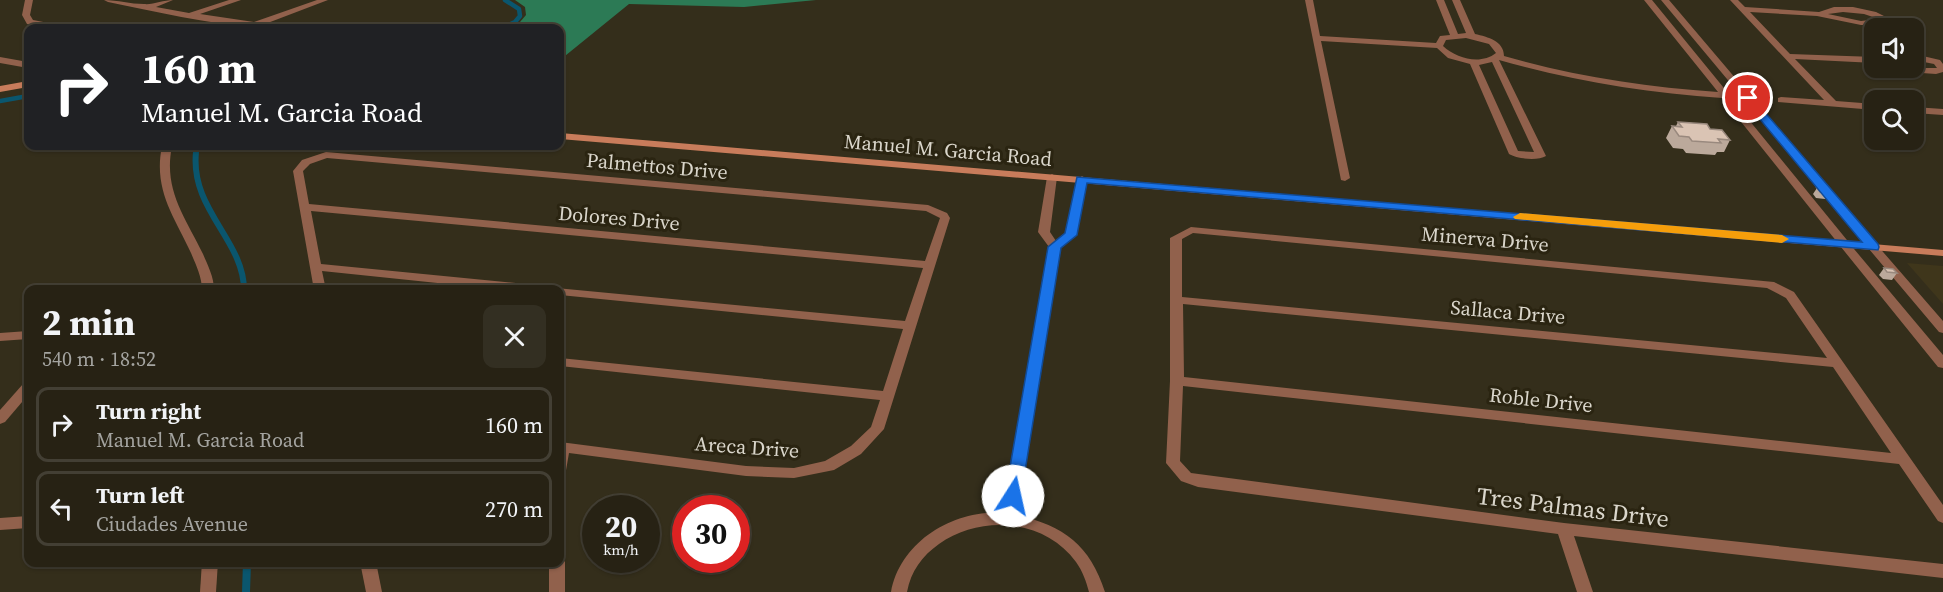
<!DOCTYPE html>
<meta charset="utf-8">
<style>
body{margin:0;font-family:"Source Serif 4",serif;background:#332f22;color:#f1f3f6;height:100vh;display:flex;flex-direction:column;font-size:22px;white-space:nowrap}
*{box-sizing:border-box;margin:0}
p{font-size:20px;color:#a4a4a0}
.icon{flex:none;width:33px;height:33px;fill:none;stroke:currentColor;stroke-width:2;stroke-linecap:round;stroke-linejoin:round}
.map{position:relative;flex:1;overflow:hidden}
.details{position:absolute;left:24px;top:285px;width:540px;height:282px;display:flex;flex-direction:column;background:#272214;border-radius:12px;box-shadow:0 2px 4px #0004,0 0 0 2px #433f34}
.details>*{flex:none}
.guide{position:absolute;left:24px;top:24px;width:540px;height:126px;border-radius:12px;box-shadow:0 2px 4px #0004,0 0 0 2px #433f34;background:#202124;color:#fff;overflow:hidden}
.buttons{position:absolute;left:1864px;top:18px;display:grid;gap:12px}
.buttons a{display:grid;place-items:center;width:60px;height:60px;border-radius:12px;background:#272214;box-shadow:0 2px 4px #0004,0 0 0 2px #433f34;font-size:30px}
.speed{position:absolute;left:582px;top:495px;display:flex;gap:12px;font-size:30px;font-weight:700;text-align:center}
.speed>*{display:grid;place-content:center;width:78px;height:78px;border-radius:50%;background:#272214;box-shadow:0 2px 4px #0004,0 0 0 2px #433f34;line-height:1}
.speed small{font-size:15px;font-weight:400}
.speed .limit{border:9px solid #d22;background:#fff;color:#111}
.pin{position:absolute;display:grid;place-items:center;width:51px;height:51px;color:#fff;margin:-26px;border:3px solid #fff;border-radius:50%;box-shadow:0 2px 6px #0007}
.me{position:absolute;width:66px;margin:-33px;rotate:10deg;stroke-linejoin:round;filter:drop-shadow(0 0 4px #0008)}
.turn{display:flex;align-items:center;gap:21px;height:126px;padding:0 18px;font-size:27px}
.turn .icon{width:78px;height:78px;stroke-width:2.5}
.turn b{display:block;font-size:42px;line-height:51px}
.round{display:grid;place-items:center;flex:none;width:63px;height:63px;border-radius:12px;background:#332f22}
.summary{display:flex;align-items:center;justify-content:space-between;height:102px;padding:0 18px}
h1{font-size:36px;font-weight:700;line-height:45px}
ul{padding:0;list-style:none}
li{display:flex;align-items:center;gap:18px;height:75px;margin:0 12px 9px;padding:0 6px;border:3px solid #433f34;border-radius:12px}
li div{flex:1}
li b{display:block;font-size:22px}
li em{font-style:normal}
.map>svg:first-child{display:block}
.built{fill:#3f361b}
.forest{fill:#2c7a55}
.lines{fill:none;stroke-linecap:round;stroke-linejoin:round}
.stream-far2{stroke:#0a566e;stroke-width:4.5}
.stream-far1{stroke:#0a566e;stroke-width:6}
.stream{stroke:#0a566e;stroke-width:8}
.minor{fill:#91614c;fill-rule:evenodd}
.tertiary{fill:#91614c;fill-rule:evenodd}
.secondary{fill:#c87c5b;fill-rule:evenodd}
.wall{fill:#bba99b}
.building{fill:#dac4b4;stroke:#99897e;stroke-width:1.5}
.route{fill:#1a73e8;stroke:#114b97;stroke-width:1.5}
.slow{fill:#f59e0b}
.labels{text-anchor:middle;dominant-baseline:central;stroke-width:6;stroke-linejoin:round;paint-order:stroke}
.street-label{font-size:20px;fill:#dad6cb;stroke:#2a2411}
.near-street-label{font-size:24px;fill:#dad6cb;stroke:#2a2411}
</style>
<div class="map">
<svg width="1943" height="592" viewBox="0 0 1943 592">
<rect width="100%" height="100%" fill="#342e1b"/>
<path class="built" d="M1907 263 1943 266V304Z"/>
<path class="forest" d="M515 0H816L744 7 629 4 560 60V28H509L520 22 526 15 525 7Z"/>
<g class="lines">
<g class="stream-far2">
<path d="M502 28 515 22 520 16 519 9 505 0"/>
<path d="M0 101 28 96"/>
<path d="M196 153 197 146"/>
</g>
<path class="stream-far1" d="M196 152C190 210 244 240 244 290"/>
<path class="stream" d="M246 592 247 562"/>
<g class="minor">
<path d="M25 0H33L30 15 33 20 64 26 68 28H53L27 24 22 15Z"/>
<path d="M104 0C118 0 130 4 144 4 153 5 163 0 173 0L156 7 189 13 229 0H241L200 14 254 22 317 0H328L265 24 278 26 279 28C223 28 163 13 108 2Z"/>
<path d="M1305 0H1313L1320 36 1436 43 1440 36 1450 35 1436 0H1444L1458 34 1466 33 1452 0H1460L1475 34C1488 37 1504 41 1504 56 1574 76 1645 87 1718 92L1644 0H1652L1728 93 1731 94V98L1851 245 1845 248 1841 247 1722 98C1646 93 1572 81 1499 60L1546 156C1538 161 1517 159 1509 154L1470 64 1448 58 1437 48 1321 41 1350 178 1345 181 1341 180ZM1466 38 1489 44 1496 53C1481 65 1457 59 1443 46L1446 40ZM1492 62 1534 152 1518 151 1479 65Z"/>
<path d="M1661 0H1669L1877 245 1879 247 1877 249H1869Z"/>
<path d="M1730 0H1738L1745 7 1819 12 1834 7H1853L1876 12 1888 18V22L1878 25H1861L1817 16 1750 12 1790 54 1875 57V63L1795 59 1836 101 1875 104V110L1778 102V98L1781 97 1824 100ZM1843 12 1864 14 1879 19 1861 21 1828 14Z"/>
<path d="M1914 54 1940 60 1943 64V72L1936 74 1893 71 1889 68H1937L1934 64 1914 60Z"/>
<path d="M1914 107 1943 109V115L1914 113Z"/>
<path d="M162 146H172C163 190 185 217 203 254 208 266 214 277 214 290H202C202 277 196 265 191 253 174 216 153 190 162 146Z"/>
<path d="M326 152 928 205 947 213 950 218 884 429 861 454 834 470 794 478 746 476 569 453 565 476 560 477V442L746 466 794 468 825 461 851 446 871 427 880 400 560 366V358L883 391 903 329 560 295V290L556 288 905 321 923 268 311 211 321 264 547 286 553 290H505L322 271 326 290H314L293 171 302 160ZM327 158 926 211 940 218 925 261 309 204 303 171 310 164Z"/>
<path d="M1052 174 1057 177 1050 232 1056 241 1066 234 1077 179 1082 176 1087 179 1077 235 1060 248 1017 515C1064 526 1090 545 1105 592H1089C1086 581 1083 572 1076 562 1045 519 981 514 939 544 922 556 911 571 907 592H891C900 542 953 509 1003 513L1049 247 1038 232 1047 177Z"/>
<path d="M1191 227 1774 282 1794 292 1943 505V523L1938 521 1899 464 1183 386 1180 461 1191 473 1564 523 1943 564V578L1574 536 1593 592H1577L1558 534 1198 487 1181 481 1166 463 1170 381V238ZM1193 233 1767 288 1786 298 1827 358 1182 297V239ZM1183 304 1833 367 1891 453 1184 377Z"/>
<path d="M28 331V339L0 341V333Z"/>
<path d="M28 382V395L5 422 0 424V410L23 384Z"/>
<path d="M28 516V528L0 530V518Z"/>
<path d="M560 556 565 562V592H549V562H560Z"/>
<path d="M202 562H218L216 592H200Z"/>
<path d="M360 562H376L382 592H366Z"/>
</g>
<g class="tertiary">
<path d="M0 57 28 62V68L0 63Z"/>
<path d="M1845 242 1849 243 1943 355V368L1938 367 1841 247 1839 245Z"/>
<path d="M1873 244 1877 245 1943 321V333L1939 332 1869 249 1867 247 1869 245Z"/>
</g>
<g class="secondary">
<path d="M28 81V87L0 92V86Z"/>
<path d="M560 133 1943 250V256L560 139Z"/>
</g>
</g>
<g class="wall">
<path d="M1678 122 1730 140 1724 152H1717L1715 155 1686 153 1683 149 1673 148 1666 138 1672 126H1676Z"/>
<path d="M1817 188 1829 192 1825 199 1816 198 1813 194Z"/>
<path d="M1884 268 1897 273 1892 280 1883 279 1879 275Z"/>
</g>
<g class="building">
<path d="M1678 122 1707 124 1710 129 1722 130 1730 140 1718 139 1721 143 1692 141 1689 137 1679 136 1672 126 1682 127Z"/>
<path d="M1817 188 1825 189 1829 192H1820Z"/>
<path d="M1884 268 1893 269 1897 273 1887 272Z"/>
</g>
<path class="route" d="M1748 95 1751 96 1878 244 1879 247 1878 250 1087 183 1077 235 1061 248 1021 496 1019 501 1013 503 1007 501 1005 496 1048 247 1065 233 1077 177 1862 242 1744 100V96Z"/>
<path class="slow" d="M1520 213 1782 235 1789 239 1782 243 1515 219 1513 217Z"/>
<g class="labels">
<g class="street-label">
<text transform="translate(948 150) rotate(5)">Manuel M. Garcia Road</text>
<text transform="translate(657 166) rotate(5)">Palmettos Drive</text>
<text transform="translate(619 218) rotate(5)">Dolores Drive</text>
<text transform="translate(1485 239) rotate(5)">Minerva Drive</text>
<text transform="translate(1508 312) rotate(5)">Sallaca Drive</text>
<text transform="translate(1541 400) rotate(6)">Roble Drive</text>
<text transform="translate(747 447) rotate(4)">Areca Drive</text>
</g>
<g class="near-street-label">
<text transform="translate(1573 507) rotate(7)">Tres Palmas Drive</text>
</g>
</g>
</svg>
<div class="buttons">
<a><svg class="icon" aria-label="sound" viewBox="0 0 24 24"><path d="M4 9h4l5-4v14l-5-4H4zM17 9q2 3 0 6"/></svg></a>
<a><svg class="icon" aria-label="search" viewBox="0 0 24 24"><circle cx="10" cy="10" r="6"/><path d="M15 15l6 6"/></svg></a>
</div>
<div class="speed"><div>20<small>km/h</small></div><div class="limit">30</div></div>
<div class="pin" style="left:1748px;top:98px;background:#d93025"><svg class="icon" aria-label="arrive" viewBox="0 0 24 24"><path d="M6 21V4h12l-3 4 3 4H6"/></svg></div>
<svg class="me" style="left:1013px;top:496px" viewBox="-20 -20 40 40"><circle r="19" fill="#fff"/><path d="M0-13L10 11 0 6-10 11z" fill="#1a73e8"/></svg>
<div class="guide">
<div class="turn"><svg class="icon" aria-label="right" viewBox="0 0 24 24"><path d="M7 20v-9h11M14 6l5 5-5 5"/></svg><div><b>160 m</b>Manuel M. Garcia Road</div></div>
</div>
<section class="details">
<div class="summary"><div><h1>2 min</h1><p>540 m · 18:52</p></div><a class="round"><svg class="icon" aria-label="close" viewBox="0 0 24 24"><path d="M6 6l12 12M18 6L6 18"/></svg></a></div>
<ul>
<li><svg class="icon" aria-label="right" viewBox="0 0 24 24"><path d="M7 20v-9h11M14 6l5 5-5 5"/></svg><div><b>Turn right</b><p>Manuel M. Garcia Road</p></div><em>160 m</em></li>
<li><svg class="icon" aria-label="left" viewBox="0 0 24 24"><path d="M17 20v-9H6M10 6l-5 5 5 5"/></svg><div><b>Turn left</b><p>Ciudades Avenue</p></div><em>270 m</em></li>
</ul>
</section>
</div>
